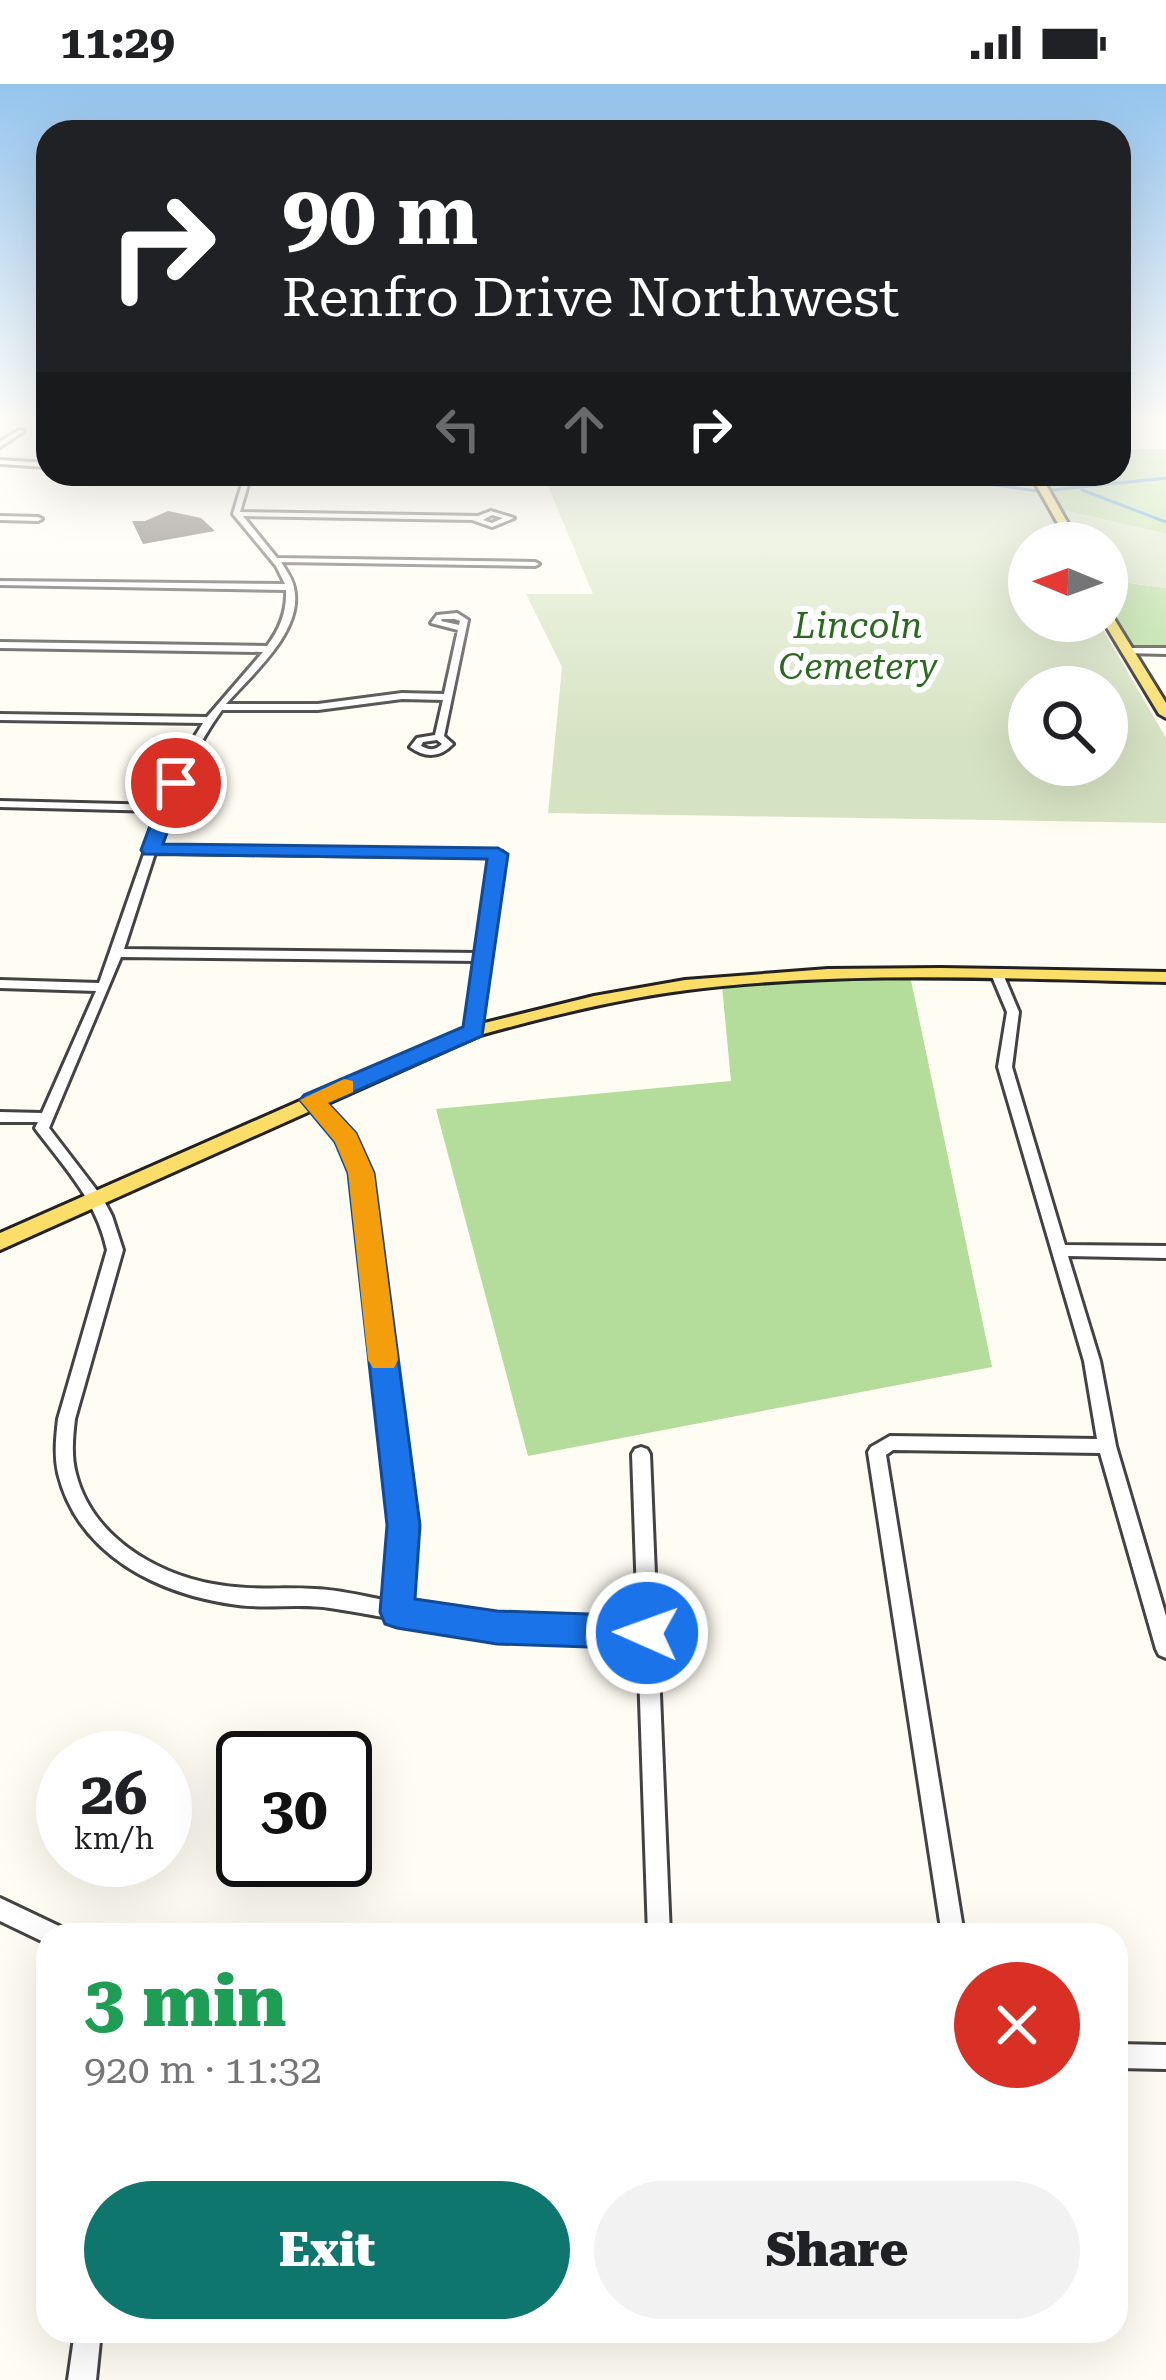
<!DOCTYPE html>
<meta charset="utf-8">
<style>
body{margin:0;font-family:"Roboto Serif",serif;background:#f2f2f2;color:#202124;height:100vh;display:flex;flex-direction:column;font-size:45px;white-space:nowrap}
*{box-sizing:border-box;margin:0}
p{font-size:39px;color:#757577}
.icon{flex:none;width:66px;height:66px;fill:none;stroke:currentColor;stroke-width:2;stroke-linecap:round;stroke-linejoin:round}
.map{position:relative;flex:1;overflow:hidden}
.side{position:absolute;left:36px;top:1839px;width:1092px;height:420px;display:flex;flex-direction:column;background:#fff;border-radius:36px;box-shadow:0 12px 48px #0002}
.side>*{flex:none}
.hud{position:absolute;left:36px;top:36px;width:1095px;height:366px;border-radius:36px;box-shadow:0 12px 48px #0002;background:#202124;color:#fff;overflow:hidden}
.needle{width:78px;rotate:271deg}
.buttons{position:absolute;left:1008px;top:438px;display:grid;gap:24px}
.buttons a{display:grid;place-items:center;width:120px;height:120px;border-radius:50%;background:#fff;box-shadow:0 12px 48px #0002;font-size:60px}
.speed{position:absolute;left:36px;top:1647px;display:flex;gap:24px;font-size:60px;font-weight:700;text-align:center}
.speed>*{display:grid;place-content:center;width:156px;height:156px;border-radius:50%;background:#fff;box-shadow:0 12px 48px #0002;line-height:1}
.speed small{font-size:30px;font-weight:400}
.speed .limit{border:6px solid #111;border-radius:18px;background:#fff;color:#111}
.pin{position:absolute;display:grid;place-items:center;width:102px;height:102px;color:#fff;margin:-51px;border:6px solid #fff;border-radius:50%;box-shadow:0 3px 12px #0007}
.me{position:absolute;width:132px;margin:-66px;rotate:272deg;stroke-linejoin:round;filter:drop-shadow(0 0 9px #0008)}
.turn{display:flex;align-items:center;gap:42px;height:252px;padding:0 48px;font-size:54px}
.turn .icon{width:156px;height:156px;stroke-width:2.5}
.turn b{display:block;font-size:84px;line-height:102px}
.lanes{display:flex;align-items:center;height:114px;padding:0 48px;background:#0003;justify-content:center;gap:60px;direction:ltr}
.lanes .off{opacity:.35}
.round{display:grid;place-items:center;flex:none;width:126px;height:126px;border-radius:63px;background:#f2f2f2}
.overview{display:flex;align-items:center;justify-content:space-between;height:204px;padding:0 48px}
h1{font-size:72px;font-weight:800;line-height:90px;color:#1e9e55}
.button{display:flex;gap:24px;margin-top:auto;padding:24px 48px}
.button a{flex:1;height:138px;border-radius:72px;background:#0f766e;color:#fff;font-size:48px;font-weight:800;line-height:138px;text-align:center}
.button a+a{background:#f2f2f2;color:#202124}
.status{display:flex;justify-content:space-between;align-items:center;height:84px;padding:0 60px;background:#fff;direction:ltr}
.status svg{height:33px;fill:currentColor}
.map>svg:first-child{display:block}
.forest{fill:#b4dc9a}
.cemetery{fill:#d6e3c2;fill-rule:evenodd}
.lines{fill:none;stroke-linecap:round;stroke-linejoin:round}
.stream{stroke:#3c8ed0;stroke-width:3}
.building{fill:#59514c}
.minor-casing{stroke:#434343;stroke-width:6}
.major-casing{stroke:#212121;stroke-width:6}
.minor{fill:#fff;fill-rule:evenodd}
.major{fill:#fade67;fill-rule:evenodd}
.route{fill:#1a73e8;stroke:#114b97;stroke-width:3}
.slow{fill:#f59e0b}
.labels{text-anchor:middle;dominant-baseline:central;stroke-width:12;stroke-linejoin:round;paint-order:stroke}
.far-park-label{font-size:36px;font-style:italic;fill:#2a6a1e;stroke:#fff}
</style>
<div class="status"><b>11:29</b><svg viewBox="0 0 49 12"><path d="M0 12V9h3v3zM5 12V6h3v6zM10 12V3h3v9zM15 12V0h3v12zM26 1h20v11H26zM47 4h2v5h-2z"/></svg></div>
<div class="map">
<svg width="1166" height="2296" viewBox="0 0 1166 2296">
<rect width="100%" height="100%" fill="#fffdf3"/>
<g class="forest">
<path d="M1119 365H1166V450L1045 422 1025 390H1119Z"/>
<path d="M1107 496 1166 504V566H1133L1107 523Z"/>
<path d="M909 887 992 1283 528 1372 436 1025 731 997 722 902Z"/>
</g>
<path class="cemetery" d="M543 390H1025L1045 422 1166 450V504L1107 496V459H1029V537H1098L1166 654V739L548 729 562 583 526 510H593ZM1029 603H1107V681H1029Z"/>
<g class="lines">
<g class="stream">
<path d="M976 390V395"/>
<path d="M981 399 1037 407"/>
<path d="M1052 406 1166 394"/>
<path d="M1082 406 1166 438"/>
</g>
</g>
<path class="building" d="M168 427 201 434 215 447 143 460 132 437H145Z"/>
<g class="lines">
<defs>
<g id="minor">
<path d="M19 346 24 347 0 363V358Z"/>
<path d="M0 376 48 379V383L0 380Z"/>
<path d="M245 390H251L240 428 478 432 491 427 514 434 492 443 472 436 243 432 277 474 535 478 539 480 535 482 281 478C286 486 293 496 294 504 304 547 251 591 226 620H318L402 609 444 610 458 546 431 539 437 531 457 529 468 536 444 652 453 660C440 674 425 674 410 663L417 654 435 651 443 616 402 615 318 626H222C192 667 173 715 157 763L502 768 480 947 474 951 468 947 477 877 121 873 49 1044 102 1113 112 1132 123 1166 75 1335C73 1353 71 1372 76 1390 92 1452 154 1489 213 1500 248 1507 281 1503 315 1505 340 1506 364 1512 388 1517L394 1441 354 1089 341 1057 305 1016 312 1012 317 1013 352 1052 368 1089 412 1441 407 1520 511 1536 638 1540 632 1370 635 1365 641 1363 647 1365 650 1370 670 1851H648L638 1558C589 1556 540 1558 492 1552 436 1545 385 1532 330 1524 300 1519 269 1525 238 1521 160 1511 78 1472 58 1389 54 1371 56 1353 58 1335L107 1166C97 1118 66 1085 37 1047L35 1044 38 1038H0V1028L42 1029 96 907 0 904V896L99 899 159 727 0 723V717L162 721 187 665 203 639 0 636V630L207 633 263 568 0 564V558L267 562C280 545 287 528 286 506L0 501V497L285 500 276 482 233 430ZM492 431 503 434 492 439 483 436ZM442 535H455L460 537 459 541 441 537ZM437 656 442 660C435 667 429 666 421 662L423 658ZM155 769 492 773 479 869 124 865Z"/>
<path d="M275 390H361V391L358 393 278 392Z"/>
<path d="M0 432 38 433 42 435 38 437 0 436Z"/>
<path d="M1128 564H1166V570L1125 569 1124 567Z"/>
<path d="M997 886 1003 890 1019 928 1012 983 1065 1161 1166 1162V1174L1068 1172 1100 1277 1116 1362 1166 1532V1574L1159 1571 1156 1565 1100 1369 893 1366 886 1371 964 1851H942L868 1368 871 1363 890 1352 1097 1355 1084 1277 998 983 1007 928 991 890Z"/>
<path d="M0 1814 61 1843 64 1851H48V1860L0 1837Z"/>
<path d="M1116 1960 1166 1961V1985L1116 1984Z"/>
<path d="M75 2247H101L96 2296H68Z"/>
</g>
<g id="major">
<path d="M1030 390H1040L1079 459H1069Z"/>
<path d="M1107 529 1113 533 1166 619V634L1159 630 1103 537H1107Z"/>
<path d="M941 884 1166 888V898C1007 895 846 886 687 906 617 915 549 932 480 951L0 1166V1149L468 943 594 912 685 896 828 885Z"/>
</g>
</defs>
<use href="#minor" class="minor-casing"/>
<use href="#major" class="major-casing"/>
<use href="#minor" class="minor"/>
<use href="#major" class="major"/>
</g>
<linearGradient id="sky" x2="0" y2="1"><stop stop-color="#94c4ee"/><stop offset="0.51" stop-color="#fffefa"/><stop offset="1" stop-color="#fffefa" stop-opacity="0"/></linearGradient>
<rect width="1166" height="657" fill="url(#sky)"/>
<path class="route" d="M176 693 185 699 163 760 498 764 508 770 482 952 328 1019 356 1049 374 1089 420 1441 415 1515 497 1527 647 1532 660 1537 665 1549 660 1560 647 1565 497 1560 397 1544 385 1540 380 1528 387 1441 348 1089 335 1058 300 1016 304 1011 463 943 487 775 144 770 141 766 166 699Z"/>
<path class="slow" d="M344 995 353 997V1008L328 1019 356 1049 374 1089 398 1276 394 1284H373L368 1276 348 1089 335 1058 300 1016Z"/>
<g class="labels">
<g class="far-park-label">
<text x="858" y="542">Lincoln<tspan x="858" dy="41">Cemetery</tspan></text>
</g>
</g>
</svg>
<div class="buttons">
<a><svg class="needle" viewBox="-14 -14 28 28"><path d="M0-13l5 13h-10z" fill="#e53935"/><path d="M0 13l5-13h-10z" fill="#757577"/></svg></a>
<a><svg class="icon" aria-label="search" viewBox="0 0 24 24"><circle cx="10" cy="10" r="6"/><path d="M15 15l6 6"/></svg></a>
</div>
<div class="speed"><div>26<small>km/h</small></div><div class="limit">30</div></div>
<div class="pin" style="left:176px;top:699px;background:#d93025"><svg class="icon" aria-label="arrive" viewBox="0 0 24 24"><path d="M6 21V4h12l-3 4 3 4H6"/></svg></div>
<svg class="me" style="left:647px;top:1549px" viewBox="-20 -20 40 40"><circle r="17" fill="#1a73e8" stroke="#fff" stroke-width="3"/><path d="M0-11L8 9 0 5-8 9z" fill="#fff"/></svg>
<div class="hud">
<div class="turn"><svg class="icon" aria-label="right" viewBox="0 0 24 24"><path d="M7 20v-9h11M14 6l5 5-5 5"/></svg><div><b>90 m</b>Renfro Drive Northwest</div></div>
<div class="lanes"><svg class="icon off" aria-label="left" viewBox="0 0 24 24"><path d="M17 20v-9H6M10 6l-5 5 5 5"/></svg><svg class="icon off" aria-label="ahead" viewBox="0 0 24 24"><path d="M12 20V5M6 11l6-6 6 6"/></svg><svg class="icon" aria-label="right" viewBox="0 0 24 24"><path d="M7 20v-9h11M14 6l5 5-5 5"/></svg></div>
</div>
<section class="side">
<div class="overview"><div><h1>3 min</h1><p>920 m · 11:32</p></div><a class="round" style="background:#d93025;color:#fff"><svg class="icon" aria-label="close" viewBox="0 0 24 24"><path d="M6 6l12 12M18 6L6 18"/></svg></a></div>
<div class="button"><a>Exit</a><a>Share</a></div>
</section>
</div>
